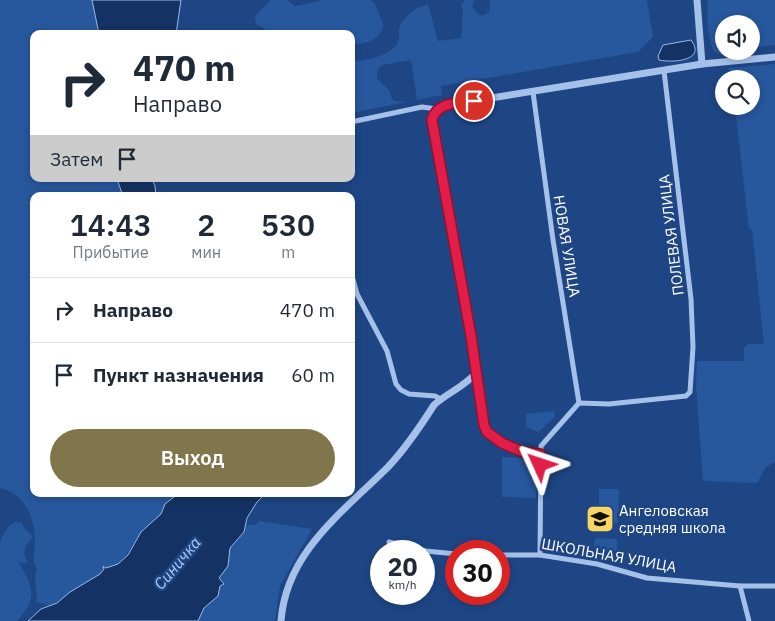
<!DOCTYPE html>
<html lang="ru">
<meta charset="utf-8">
<style>
body{margin:0;font-family:"IBM Plex Sans",sans-serif;background:#f2f2f3;color:#1f2937;height:100vh;display:flex;flex-direction:column;font-size:19px;white-space:nowrap}
*{box-sizing:border-box;margin:0}
p{font-size:16px;color:#747a83}
.icon{flex:none;width:28px;height:28px;fill:none;stroke:currentColor;stroke-width:2;stroke-linecap:round;stroke-linejoin:round}
.map{position:relative;flex:1;overflow:hidden}
.panel{position:absolute;left:30px;top:192px;width:325px;height:305px;display:flex;flex-direction:column;background:#fff;border-radius:10px;box-shadow:0 2px 8px #0003}
.panel>*{flex:none}
.hud{position:absolute;left:30px;top:30px;width:325px;height:152px;border-radius:10px;box-shadow:0 2px 8px #0003;background:#fff;color:#1f2937;overflow:hidden}
.fabs{position:absolute;left:715px;top:15px;display:grid;gap:10px}
.fabs a{display:grid;place-items:center;width:45px;height:45px;border-radius:50%;background:#fff;box-shadow:0 2px 8px #0003;font-size:25px}
.speed{position:absolute;left:370px;top:540px;display:flex;gap:10px;font-size:25px;font-weight:700;text-align:center}
.speed>*{display:grid;place-content:center;width:65px;height:65px;border-radius:50%;background:#fff;box-shadow:0 2px 8px #0003;line-height:1}
.speed small{font-size:12px;font-weight:400}
.speed .limit{border:8px solid #d22;background:#fff;color:#111}
.pin{position:absolute;display:grid;place-items:center;width:42px;height:42px;color:#fff;margin:-21px;border:2px solid #fff;border-radius:50%;box-shadow:0 1px 5px #0007}
.me{position:absolute;width:55px;margin:-28px;rotate:312deg;stroke-linejoin:round;filter:drop-shadow(0 0 4px #0008)}
.turn{display:flex;align-items:center;gap:18px;height:105px;padding:0 20px;font-size:22px}
.turn .icon{width:65px;height:65px;stroke-width:2.5}
.turn b{display:block;font-size:35px;line-height:42px}
.then{display:flex;align-items:center;height:48px;padding:0 20px;background:#0003;gap:10px;font-size:19px}
.eta{display:flex;justify-content:space-evenly;align-items:center;height:85px;text-align:center}
.eta b{font-size:30px;font-weight:600;line-height:35px}
.button{display:flex;gap:10px;margin-top:auto;padding:10px 20px}
.button a{flex:1;height:58px;border-radius:30px;background:#81764b;color:#fff;font-size:20px;font-weight:600;line-height:58px;text-align:center}
ul{padding:0;list-style:none}
li{display:flex;align-items:center;gap:15px;height:65px;padding:0 20px;border-top:1px solid #e0e1e3}
li div{flex:1}
li b{display:block;font-size:19px}
li em{font-style:normal}
.map>svg:first-child{display:block}
.green{fill:#27579d;fill-rule:evenodd}
.water{fill:#143263;stroke:#98bbec}
.lines{fill:none;stroke-linecap:round;stroke-linejoin:round}
.minor{stroke:#a5c1ea;stroke-width:5}
.tertiary{stroke:#a5c1ea;stroke-width:7}
.route-casing{stroke:#92132f;stroke-width:12}
.route{stroke:#e11d48;stroke-width:9}
.labels{text-anchor:middle;dominant-baseline:central;stroke-width:5;stroke-linejoin:round;paint-order:stroke}
.street-label{font-size:15px;fill:#fff;stroke:#1e4685}
.poi-label{font-size:15px;fill:#fff;stroke:#1e4685;text-anchor:start}
.water-label{font-size:16px;font-style:italic;fill:#b1cbf2;stroke:#1e4685}
</style>
<div class="map">
<svg width="775" height="621" viewBox="0 0 775 621">
<rect width="100%" height="100%" fill="#1e4685"/>
<g class="green">
<path d="M0 0H92L99 34H34V179H117L123 196H34V494H178C168 500 167 505 161 514 156 522 146 526 141 532 131 544 124 570 103 567L105 569 100 574 70 592 52 606 36 602C39 591 32 584 37 569 31 560 35 553 35 543 35 518 26 494 0 488Z"/>
<path d="M271 0H287L295 6 323 0H370L374 2 384 26C378 40 366 45 351 44V34H266L263 28 256 24 255 16Z"/>
<path d="M465 0H475L472 6 476 12 482 16 489 12 490 0H647L653 37 638 52 441 86 442 95 351 113V61C365 61 392 56 398 42 399 38 399 34 399 30 402 16 415 8 428 4L438 41 461 38 463 10 461 5ZM411 60 417 100 406 102 395 101 392 99 389 90 377 78V70L382 65Z"/>
<path d="M708 0H775V45L751 48V24H724V51H736C730 52 722 55 716 53 708 49 706 9 708 0Z"/>
<path d="M775 64V462L766 467 757 483 703 481 696 386 697 361H744V348L748 344H764L752 229H749L735 106H751V79H733L732 72 727 68Z"/>
<path d="M554 411 555 417 538 432 526 427V414Z"/>
<path d="M502 457 537 458 536 498 502 497Z"/>
<path d="M599 489H619L618 523H599Z"/>
<path d="M259 521 312 529 280 586 275 621H198C199 617 201 613 203 609 210 600 220 599 220 586L224 585 219 578 229 562 228 552 230 548 245 532V525H256Z"/>
<path d="M17 522 22 523 24 528 31 534 32 538 26 545 24 554 28 562 24 564 18 561C33 587 39 597 17 621H0V543C2 536 8 523 17 522Z"/>
<path d="M595 538 617 539V552L594 551Z"/>
</g>
<g class="water">
<path d="M92 0H181L176 34H99Z"/>
<path d="M691 40C707 61 672 63 659 60L658 56 663 45Z"/>
<path d="M117 179H152L155 186 156 196H123Z"/>
<path d="M178 494H265L257 502 247 518 244 532 230 548 228 566 219 578 224 584 220 586 218 596 204 608 198 621H28L41 609 57 603 70 592 100 574 104 569 103 566 106 568 118 564 128 555 141 532 161 514 165 504Z"/>
</g>
<g class="lines">
<g class="minor">
<path d="M533 92 553 240 579 403"/>
<path d="M351 122 422 107 437 109"/>
<path d="M351 272 357 294 387 351 396 384 401 390 409 394 435 396 441 399"/>
<path d="M476 373C478 389 478 419 487 431 498 447 522 453 540 454"/>
<path d="M579 403 609 404 686 396 690 392 693 347 691 299 664 71"/>
<path d="M389 542 426 551 456 554"/>
<path d="M499 555H540L597 564 647 578 740 586H775"/>
<path d="M540 555 541 446 579 403"/>
<path d="M740 586 749 621"/>
</g>
<g class="tertiary">
<path d="M697 0 702 64"/>
<path d="M281 621C286 552 343 512 388 467 406 448 420 427 434 405 447 393 464 387 476 373L432 128V120L434 112 448 105 702 64 775 57"/>
</g>
</g>
<g class="lines">
<defs>
<path id="route" d="M474 101C458 103 436 102 432 120L471 336 484 425 487 432 502 443 523 452 540 454V465"/>
</defs>
<use href="#route" class="route-casing"/>
<use href="#route" class="route"/>
</g>
<defs>
<symbol id="school-square" viewBox="-11 -11 22 22"><rect x="-9" y="-9" width="18" height="18" rx="4" fill="#f9d564" stroke="#1e4685"/><path d="M0-5L7-2L0 1L-7-2ZM-4 1L0 2.5L4 1V4Q0 6-4 4Z" fill="#111"/></symbol>
</defs>
<g fill-rule="evenodd">
<use href="#school-square" x="584" y="503" width="32" height="32"/>
</g>
<g class="labels">
<g class="street-label">
<text transform="translate(671 235) rotate(-97)">ПОЛЕВАЯ УЛИЦА</text>
<text transform="translate(567 246) rotate(81)">НОВАЯ УЛИЦА</text>
<text transform="translate(609 555) rotate(10)">ШКОЛЬНАЯ УЛИЦА</text>
</g>
<g class="poi-label">
<text x="619" y="510">Ангеловская<tspan x="619" dy="17">средняя школа</tspan></text>
</g>
<g class="water-label">
<text transform="translate(177 563) rotate(-50)">Синичка</text>
</g>
</g>
</svg>
<div class="fabs">
<a><svg class="icon" aria-label="sound" viewBox="0 0 24 24"><path d="M4 9h4l5-4v14l-5-4H4zM17 9q2 3 0 6"/></svg></a>
<a><svg class="icon" aria-label="search" viewBox="0 0 24 24"><circle cx="10" cy="10" r="6"/><path d="M15 15l6 6"/></svg></a>
</div>
<div class="speed"><div>20<small>km/h</small></div><div class="limit">30</div></div>
<div class="pin" style="left:474px;top:101px;background:#d93025"><svg class="icon" aria-label="arrive" viewBox="0 0 24 24"><path d="M6 21V4h12l-3 4 3 4H6"/></svg></div>
<svg class="me" style="left:540px;top:465px" viewBox="-20 -20 40 40"><path d="M0-17L14 15 0 8-14 15z" fill="#e11d48" stroke="#fff" stroke-width="4"/></svg>
<div class="hud">
<div class="turn"><svg class="icon" aria-label="right" viewBox="0 0 24 24"><path d="M7 20v-9h11M14 6l5 5-5 5"/></svg><div><b>470 m</b>Направо</div></div>
<div class="then">Затем<svg class="icon" aria-label="arrive" viewBox="0 0 24 24"><path d="M6 21V4h12l-3 4 3 4H6"/></svg></div>
</div>
<section class="panel">
<div class="eta">
<div><b>14:43</b><p>Прибытие</p></div>
<div><b>2</b><p>мин</p></div>
<div><b>530</b><p>m</p></div>
</div>
<ul>
<li><svg class="icon" aria-label="right" viewBox="0 0 24 24"><path d="M7 20v-9h11M14 6l5 5-5 5"/></svg><div><b>Направо</b></div><em>470 m</em></li>
<li><svg class="icon" aria-label="arrive" viewBox="0 0 24 24"><path d="M6 21V4h12l-3 4 3 4H6"/></svg><div><b>Пункт назначения</b></div><em>60 m</em></li>
</ul>
<div class="button"><a>Выход</a></div>
</section>
</div>
